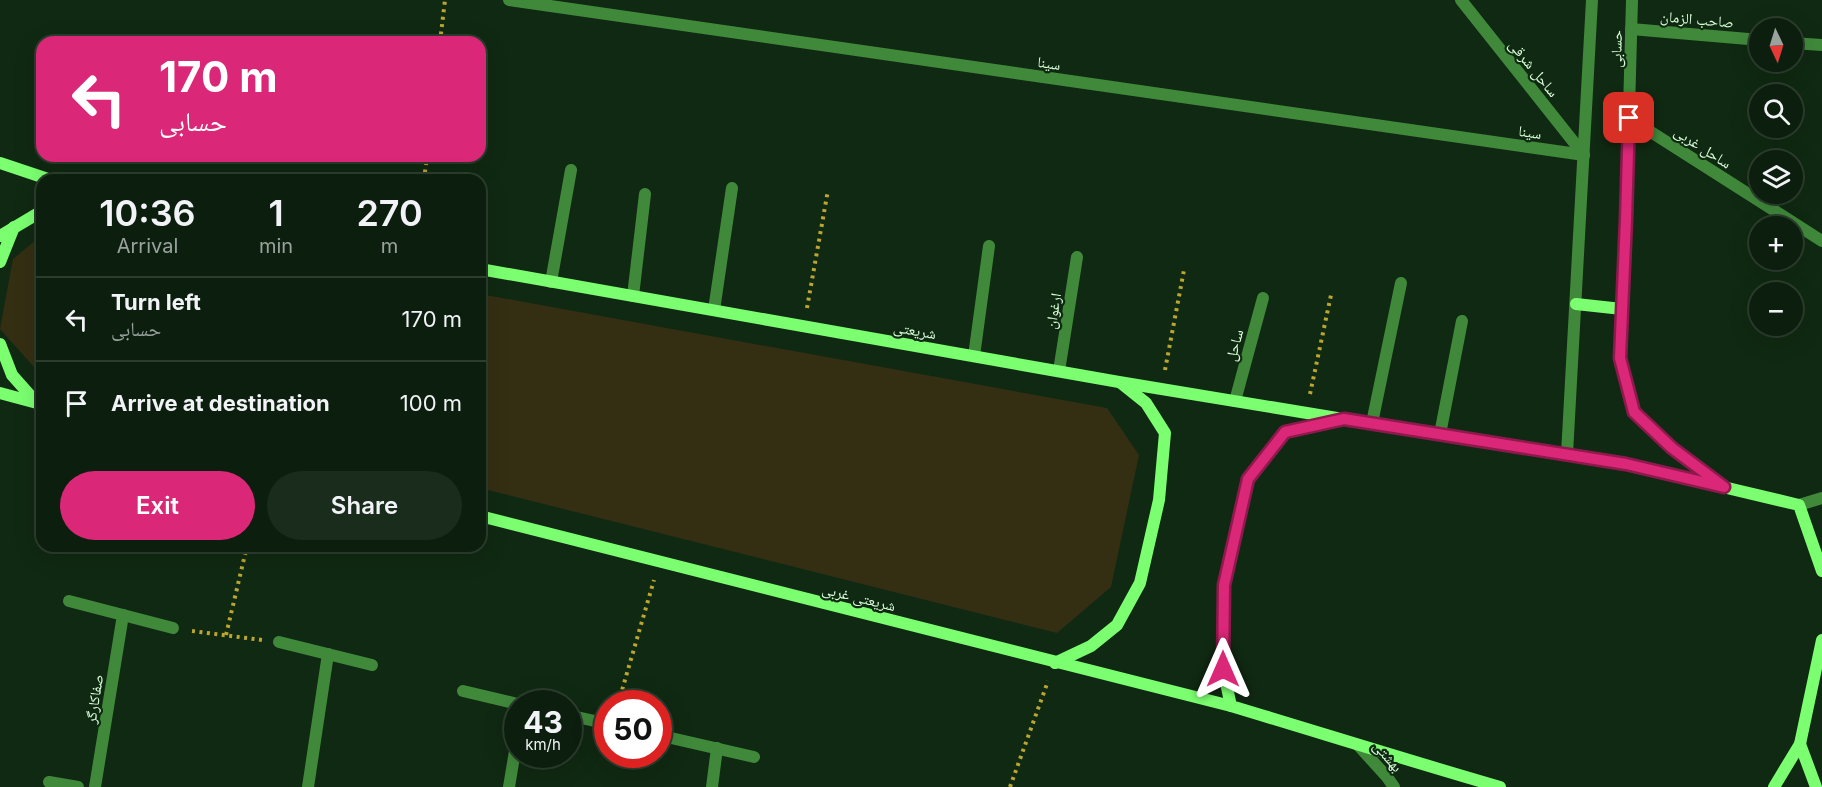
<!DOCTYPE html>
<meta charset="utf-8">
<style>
body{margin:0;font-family:Inter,"Noto Naskh Arabic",sans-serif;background:#1a2c1c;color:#f1f3f6;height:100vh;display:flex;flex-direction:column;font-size:22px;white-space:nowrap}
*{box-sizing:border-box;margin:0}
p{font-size:20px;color:#9aa29e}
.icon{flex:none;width:33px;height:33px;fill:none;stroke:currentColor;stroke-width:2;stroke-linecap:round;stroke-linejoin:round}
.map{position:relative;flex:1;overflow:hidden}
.drawer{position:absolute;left:36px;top:174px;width:450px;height:378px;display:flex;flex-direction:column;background:#0c1f0e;border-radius:18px;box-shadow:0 6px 24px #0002,0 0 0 2px #2c3d2e}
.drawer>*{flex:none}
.hud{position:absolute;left:36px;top:36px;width:450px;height:126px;border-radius:18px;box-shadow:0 6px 24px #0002,0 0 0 2px #2c3d2e;background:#db2777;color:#fff;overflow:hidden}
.needle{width:39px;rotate:176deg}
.buttons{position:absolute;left:1749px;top:18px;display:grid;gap:12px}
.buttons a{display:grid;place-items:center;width:54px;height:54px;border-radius:50%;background:#0c1f0e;box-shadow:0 6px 24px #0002,0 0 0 2px #2c3d2e;font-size:30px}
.speed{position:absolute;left:504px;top:690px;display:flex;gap:12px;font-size:30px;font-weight:700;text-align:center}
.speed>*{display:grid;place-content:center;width:78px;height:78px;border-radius:50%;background:#0c1f0e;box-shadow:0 6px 24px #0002,0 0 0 2px #2c3d2e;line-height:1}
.speed small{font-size:15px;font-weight:400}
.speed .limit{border:9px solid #d22;background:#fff;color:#111}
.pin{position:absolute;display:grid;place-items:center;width:51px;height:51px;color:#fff;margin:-26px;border-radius:12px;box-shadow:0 3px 9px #0006}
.me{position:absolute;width:66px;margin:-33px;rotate:0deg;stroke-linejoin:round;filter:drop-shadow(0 0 4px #0008)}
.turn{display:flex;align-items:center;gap:21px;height:126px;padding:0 24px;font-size:27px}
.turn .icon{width:78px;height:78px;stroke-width:2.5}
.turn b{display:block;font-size:42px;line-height:51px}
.eta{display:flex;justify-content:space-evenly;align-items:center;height:102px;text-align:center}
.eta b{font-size:36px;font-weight:600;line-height:42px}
.button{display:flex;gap:12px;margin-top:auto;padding:12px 24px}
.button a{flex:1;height:69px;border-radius:36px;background:#db2777;color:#fff;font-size:24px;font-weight:600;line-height:69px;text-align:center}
.button a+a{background:#1a2c1c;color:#f1f3f6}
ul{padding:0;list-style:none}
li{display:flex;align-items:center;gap:18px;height:84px;padding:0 24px;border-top:2px solid #2c3d2e}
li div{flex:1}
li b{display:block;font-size:22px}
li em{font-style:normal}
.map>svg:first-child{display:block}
.green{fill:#342f13}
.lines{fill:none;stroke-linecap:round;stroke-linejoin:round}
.path{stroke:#bca62f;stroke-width:4;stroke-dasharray:3 4.5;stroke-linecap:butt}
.service{stroke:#40893b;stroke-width:12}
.minor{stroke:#40893b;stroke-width:12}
.tertiary{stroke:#40893b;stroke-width:12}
.secondary{stroke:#7bff70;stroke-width:12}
.route-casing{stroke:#8e194d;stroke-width:15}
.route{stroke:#db2777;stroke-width:10}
.labels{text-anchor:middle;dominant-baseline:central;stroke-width:4.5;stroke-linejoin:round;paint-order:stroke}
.street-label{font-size:15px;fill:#d9ffd9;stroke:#102912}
</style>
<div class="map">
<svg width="1822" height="787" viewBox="0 0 1822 787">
<rect width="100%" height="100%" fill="#102912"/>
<g class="green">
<path d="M42 235V376L0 329 13 259Z"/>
<path d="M480 294 1107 408 1139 455 1111 587 1057 633 480 488Z"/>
</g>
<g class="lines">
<g class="path">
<path d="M440 42 445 0"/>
<path d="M424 180 427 156"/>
<path d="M807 308 828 190"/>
<path d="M1165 370 1184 270"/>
<path d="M1310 394 1331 295"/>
<path d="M192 631 262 640"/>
<path d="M226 635 247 546"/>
<path d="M618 704 654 580"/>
<path d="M1010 787 1048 681"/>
</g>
<g class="service">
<path d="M551 282 571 170"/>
<path d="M633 296 645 194"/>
<path d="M714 310 732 188"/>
<path d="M974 356 989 246"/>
<path d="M1059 371 1077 257"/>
<path d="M1235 401 1263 298"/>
<path d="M1372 423 1401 283"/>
<path d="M1440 434 1462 321"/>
<path d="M69 601 173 628"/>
<path d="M279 642 372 665"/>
<path d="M463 691 518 704"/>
<path d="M568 715 608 724"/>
<path d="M658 735 754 757"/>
<path d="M49 782 78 787"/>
<path d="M95 787 123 615"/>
<path d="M308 787 328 654"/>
<path d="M509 787 518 733"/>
<path d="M712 787 717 748"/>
</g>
<g class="minor">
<path d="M509 0 1584 155"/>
<path d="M1631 29 1760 40"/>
<path d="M1792 43 1822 45"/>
<path d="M1629 118 1822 241"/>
<path d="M1799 505 1822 498"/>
</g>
<g class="tertiary">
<path d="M1461 0 1584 155"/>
<path d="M1632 0 1626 220 1620 358 1634 412 1672 448 1723 487"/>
<path d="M1567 454 1592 0"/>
<path d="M1358 745 1387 777 1394 787"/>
</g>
<g class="secondary">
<path d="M0 163 51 180"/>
<path d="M0 236 42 211"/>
<path d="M0 262 14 227"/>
<path d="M480 269 1119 382 1337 418"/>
<path d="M1576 304 1622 309"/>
<path d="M0 344 12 375 36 402"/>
<path d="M0 393 37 403"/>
<path d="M480 516 1231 706"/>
<path d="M1055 663 1091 646 1117 625 1140 583 1159 500 1165 433 1146 403 1121 383"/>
<path d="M1800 744 1816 787"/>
<path d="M1500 787C1410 761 1321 733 1231 706L1223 669 1224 585 1248 479 1285 433 1344 419 1626 464 1799 505 1822 571"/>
<path d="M1774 787 1800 744 1822 640"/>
</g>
</g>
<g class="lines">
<defs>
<path id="route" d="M1223 669 1224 585 1248 479 1285 432 1344 419 1626 464 1724 487 1672 448 1634 412 1620 358 1626 220 1629 118"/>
</defs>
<use href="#route" class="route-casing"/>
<use href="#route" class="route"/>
</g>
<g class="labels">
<g class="street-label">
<text transform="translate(1697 19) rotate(5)">صاحب الزمان</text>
<text transform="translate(1616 49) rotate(-89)">حسابی</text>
<text transform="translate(1049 63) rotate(8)">سینا</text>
<text transform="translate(1534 68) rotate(51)">ساحل شرقی</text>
<text transform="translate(1530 132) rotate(8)">سینا</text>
<text transform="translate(1703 147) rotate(33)">ساحل غربی</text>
<text transform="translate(1053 311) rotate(-81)">ارغوان</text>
<text transform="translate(915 330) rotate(10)">شریعتی</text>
<text transform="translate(1234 345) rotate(-75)">ساحل</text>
<text transform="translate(859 597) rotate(14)">شریعتی غربی</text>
<text transform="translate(94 699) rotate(-81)">صفاکارگر</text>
<text transform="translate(1388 756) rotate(49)">بهشتی</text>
</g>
</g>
</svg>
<div class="buttons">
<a><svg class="needle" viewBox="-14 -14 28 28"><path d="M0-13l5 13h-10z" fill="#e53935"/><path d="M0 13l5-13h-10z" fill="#9aa29e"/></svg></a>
<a><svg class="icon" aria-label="search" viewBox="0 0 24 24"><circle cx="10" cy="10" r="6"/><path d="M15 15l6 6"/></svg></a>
<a><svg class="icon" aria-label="layers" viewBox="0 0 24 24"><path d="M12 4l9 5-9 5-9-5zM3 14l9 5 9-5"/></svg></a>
<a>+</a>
<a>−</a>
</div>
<div class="speed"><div>43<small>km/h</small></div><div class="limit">50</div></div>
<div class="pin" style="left:1629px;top:118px;background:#d93025"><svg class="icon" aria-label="arrive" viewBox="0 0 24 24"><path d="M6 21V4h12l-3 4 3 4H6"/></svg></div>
<svg class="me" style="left:1223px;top:669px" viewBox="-20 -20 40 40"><path d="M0-17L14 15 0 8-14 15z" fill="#db2777" stroke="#fff" stroke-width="4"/></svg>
<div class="hud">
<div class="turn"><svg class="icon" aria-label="left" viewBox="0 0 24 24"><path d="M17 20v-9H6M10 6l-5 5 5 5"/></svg><div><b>170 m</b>حسابی</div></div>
</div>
<section class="drawer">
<div class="eta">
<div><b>10:36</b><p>Arrival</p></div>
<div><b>1</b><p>min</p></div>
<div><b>270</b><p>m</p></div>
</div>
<ul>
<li><svg class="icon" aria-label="left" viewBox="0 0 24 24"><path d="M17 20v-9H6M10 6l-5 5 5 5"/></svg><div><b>Turn left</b><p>حسابی</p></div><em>170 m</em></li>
<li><svg class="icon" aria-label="arrive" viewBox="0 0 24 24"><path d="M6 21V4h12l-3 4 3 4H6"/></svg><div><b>Arrive at destination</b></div><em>100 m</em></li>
</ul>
<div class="button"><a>Exit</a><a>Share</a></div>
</section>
</div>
